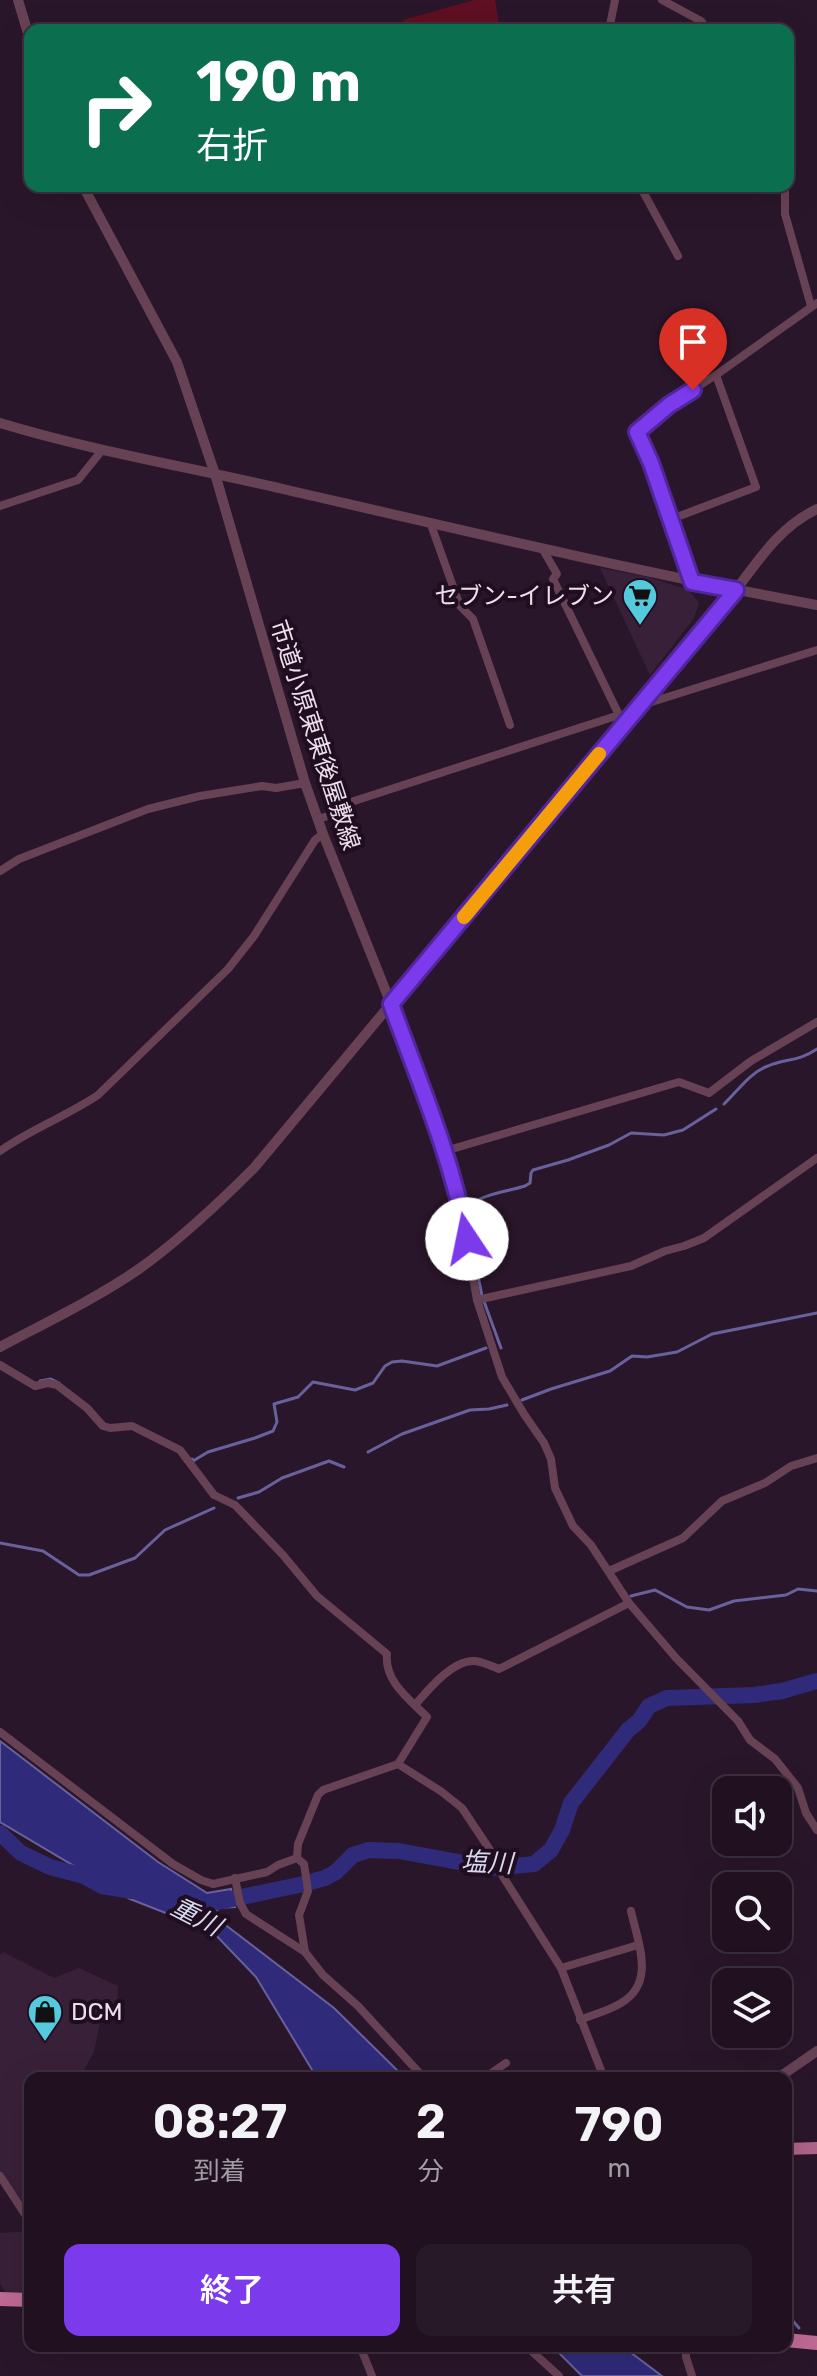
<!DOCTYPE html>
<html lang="ja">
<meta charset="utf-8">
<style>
body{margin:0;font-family:Rubik,"Noto Sans JP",sans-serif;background:#281929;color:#f1f3f6;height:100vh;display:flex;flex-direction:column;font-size:30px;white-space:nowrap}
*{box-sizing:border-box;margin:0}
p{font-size:26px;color:#a29da5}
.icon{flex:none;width:44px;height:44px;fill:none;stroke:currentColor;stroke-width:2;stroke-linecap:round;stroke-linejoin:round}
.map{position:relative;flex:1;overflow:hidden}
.side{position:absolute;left:24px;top:2072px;width:768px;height:280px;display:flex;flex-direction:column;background:#201020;border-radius:16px;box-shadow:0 8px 32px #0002,0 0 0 2px #3d303e}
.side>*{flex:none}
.guide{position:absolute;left:24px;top:24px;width:770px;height:168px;border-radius:16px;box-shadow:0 8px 32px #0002,0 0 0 2px #3d303e;background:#0b6e4f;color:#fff;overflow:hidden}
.buttons{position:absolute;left:712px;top:1776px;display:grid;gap:16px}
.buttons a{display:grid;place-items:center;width:80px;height:80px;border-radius:16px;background:#201020;box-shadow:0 8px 32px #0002,0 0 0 2px #3d303e;font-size:40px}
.pin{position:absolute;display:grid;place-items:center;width:68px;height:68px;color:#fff;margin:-82px -34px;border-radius:50% 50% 50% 0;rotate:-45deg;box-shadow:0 0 8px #0007}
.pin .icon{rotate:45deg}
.me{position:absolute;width:88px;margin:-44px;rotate:349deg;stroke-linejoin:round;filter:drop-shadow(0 0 6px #0008)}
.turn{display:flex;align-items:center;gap:28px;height:168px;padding:0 40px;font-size:36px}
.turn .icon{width:104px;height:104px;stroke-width:2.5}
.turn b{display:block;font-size:56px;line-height:68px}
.eta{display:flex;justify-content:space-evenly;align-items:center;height:136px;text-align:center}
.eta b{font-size:48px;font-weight:600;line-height:56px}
.cta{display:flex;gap:16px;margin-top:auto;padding:16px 40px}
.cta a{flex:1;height:92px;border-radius:16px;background:#7c3aed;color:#fff;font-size:32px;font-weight:600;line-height:92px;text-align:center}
.cta a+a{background:#281929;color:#f1f3f6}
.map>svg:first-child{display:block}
.built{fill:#382039}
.green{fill:#5f1022}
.water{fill:#2f2b7a;stroke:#68619c;stroke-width:2}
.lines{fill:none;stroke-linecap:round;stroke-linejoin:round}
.stream{stroke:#68619c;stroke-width:3}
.river{stroke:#2f2b7a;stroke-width:16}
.minor{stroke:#674254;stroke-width:8}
.tertiary{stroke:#674254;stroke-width:10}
.primary{stroke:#b06389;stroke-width:12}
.trunk{stroke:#be6994;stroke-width:14}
.route-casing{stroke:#51269a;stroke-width:20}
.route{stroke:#7c3aed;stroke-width:14}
.slow{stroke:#f59e0b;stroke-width:14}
.labels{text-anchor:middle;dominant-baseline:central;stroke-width:8;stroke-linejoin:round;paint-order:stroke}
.poi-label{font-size:24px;fill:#ecdfec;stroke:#200d20;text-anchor:end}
.street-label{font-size:24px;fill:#ecdfec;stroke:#200d20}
.water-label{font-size:26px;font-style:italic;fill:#d6d9f0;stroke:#200d20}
</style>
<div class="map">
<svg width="817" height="2376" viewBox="0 0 817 2376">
<rect width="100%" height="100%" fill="#2a162a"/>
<g class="built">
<path d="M600 568 648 577 689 590 699 603 694 618 650 675Z"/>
<path d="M3 1952 54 1978 79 1968 118 1986 117 2011 102 2012 94 2052 84 2070 90 2078H30V2222L0 2176V1955Z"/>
<path d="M30 2231V2300L10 2299 0 2284V2233Z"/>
</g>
<path class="green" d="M474 0H495L500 30H404L403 20Z"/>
<g class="water">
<path d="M0 1741 158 1862 207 1893 231 1889 235 1907 218 1908 215 1917 334 2008 405 2078H317L256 1977 212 1931 130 1899 0 1822Z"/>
<path d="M552 2346H622L662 2376H582Z"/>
</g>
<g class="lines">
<g class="stream">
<path d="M724 1104C738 1091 749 1073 768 1066 786 1058 798 1062 817 1049"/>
<path d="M501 1348 482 1296 465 1209C480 1194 506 1192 525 1186L530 1183 531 1173 533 1170 568 1160 609 1145 631 1133 664 1135 683 1130 716 1109"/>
<path d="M40 1381 51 1379 59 1383"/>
<path d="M522 1400 551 1389 610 1371 632 1356 647 1357 677 1352 712 1334 817 1313"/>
<path d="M368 1452 402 1434 470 1410 489 1409 507 1405"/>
<path d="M192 1459 193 1461 208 1452 255 1438 273 1431 277 1422 274 1404 298 1397 313 1382 355 1390 373 1383 385 1366 392 1362 402 1361 437 1366 486 1348"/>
<path d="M238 1498 259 1492 282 1478 329 1461 344 1467"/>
<path d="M0 1543 43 1551 79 1575H89L135 1558 165 1530 214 1508"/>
<path d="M631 1596 655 1590 687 1607 709 1610 734 1601 786 1595 798 1589 817 1591"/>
<path d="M786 2313 799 2328"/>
</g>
<g class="river">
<path d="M0 1833 21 1853 50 1867 84 1876 102 1886 132 1891"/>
<path d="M213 1903 299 1885 325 1878 336 1872 353 1855 369 1850 399 1851 491 1868 534 1864 551 1850 562 1830 571 1803 628 1730 639 1721 649 1706 667 1698 754 1695 782 1691 817 1681"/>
</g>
<g class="minor">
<path d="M662 0 701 21 708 30"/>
<path d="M609 30 615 0"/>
<path d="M640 186 678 256"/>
<path d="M785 186V214L811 306"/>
<path d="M0 506 78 480 103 449"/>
<path d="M669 520 756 487 716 375"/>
<path d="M430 522 460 606 473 619 510 725"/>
<path d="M542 548 557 574 553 579 619 715"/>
<path d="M692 582 651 463 637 432 669 405 716 375 817 303"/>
<path d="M639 706 817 650"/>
<path d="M318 819 328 816 348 803 619 715 627 720"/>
<path d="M0 871 19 859 148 809 200 796 262 786 276 788 305 783"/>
<path d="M817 1022 751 1061 709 1093 679 1082 445 1151 461 1209 477 1300 502 1377 524 1414 544 1443 551 1459 555 1488 573 1526 591 1545 629 1603 676 1658 738 1721 750 1740 775 1759 798 1788 806 1813 817 1830"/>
<path d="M0 1151C31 1129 67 1116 98 1095L228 969 254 936 315 840 323 834"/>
<path d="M477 1300 631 1266 665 1251 684 1246 704 1238 817 1158"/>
<path d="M0 1365 35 1386 48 1383 57 1385 87 1408 103 1426 110 1428 132 1426 180 1450 214 1495 235 1505 283 1555 317 1596 387 1654C384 1681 409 1699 427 1717L398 1764 323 1790 318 1795 298 1844 297 1858 304 1864 308 1891 299 1915 305 1952 323 1975 358 2006 424 2078"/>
<path d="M609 1571 683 1538 722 1501 765 1483 791 1466 817 1458"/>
<path d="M415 1705C428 1690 453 1659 475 1661 483 1662 492 1666 499 1669L629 1603"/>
<path d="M0 1732 173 1864 201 1880 213 1884 267 1872 278 1865 297 1858"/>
<path d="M398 1764 442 1792 462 1808 490 1850 502 1875 561 1968 604 2078"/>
<path d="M235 1878 240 1903 246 1914 305 1952"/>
<path d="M561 1968 638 1945"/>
<path d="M580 2020C593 2014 609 2011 621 2003 656 1983 638 1943 631 1911"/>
<path d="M484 2078 506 2063"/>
<path d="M0 2176 30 2222"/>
<path d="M360 2346 372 2376"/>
<path d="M526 2346 559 2376"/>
<path d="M686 2346V2357L692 2376"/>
</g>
<g class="tertiary">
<path d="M18 0 30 40"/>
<path d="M83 186 177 362 215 474 305 783 323 834 391 1004 445 1151"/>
<path d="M0 423C93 451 189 467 283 489 461 530 638 572 817 605"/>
<path d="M0 1347C47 1322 95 1299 139 1269 181 1239 218 1204 254 1168L736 590C759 559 781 526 817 509"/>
<path d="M778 2078 817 2051"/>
</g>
<path class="primary" d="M786 2149 817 2148"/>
<g class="trunk">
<path d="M0 2299 30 2300"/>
<path d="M786 2340 817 2343"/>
</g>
</g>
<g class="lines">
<defs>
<path id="route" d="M467 1239C452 1158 419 1081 391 1004L736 590 692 582 651 463 637 432 669 405 693 390"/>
</defs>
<use href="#route" class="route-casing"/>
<use href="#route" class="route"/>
<path class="slow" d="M464 917 599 754"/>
</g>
<defs>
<symbol id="supermarket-pin" viewBox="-11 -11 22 30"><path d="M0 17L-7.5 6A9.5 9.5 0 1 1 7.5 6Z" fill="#54cadc" stroke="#200d20"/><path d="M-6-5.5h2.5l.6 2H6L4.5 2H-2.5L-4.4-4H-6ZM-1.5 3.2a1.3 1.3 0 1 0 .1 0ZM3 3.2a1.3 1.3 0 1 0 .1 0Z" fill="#111"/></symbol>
<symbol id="shop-pin" viewBox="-11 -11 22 30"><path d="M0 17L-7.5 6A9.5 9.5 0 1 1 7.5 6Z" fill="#54cadc" stroke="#200d20"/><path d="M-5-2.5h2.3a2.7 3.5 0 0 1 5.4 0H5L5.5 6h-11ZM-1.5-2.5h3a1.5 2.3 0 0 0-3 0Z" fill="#111"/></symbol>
</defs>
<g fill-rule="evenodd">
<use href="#supermarket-pin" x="620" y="576" width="40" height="54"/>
<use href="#shop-pin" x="25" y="1992" width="40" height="54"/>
</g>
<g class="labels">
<g class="poi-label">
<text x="614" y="596">セブン-イレブン</text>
<text x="71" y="2012" text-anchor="start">DCM</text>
</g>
<g class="street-label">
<text transform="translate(315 735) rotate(72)">市道小原東東後屋敷線</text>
</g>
<g class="water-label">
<text transform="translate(487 1863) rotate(2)">塩川</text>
<text transform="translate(196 1917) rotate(27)">重川</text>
</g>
</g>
</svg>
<div class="buttons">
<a><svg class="icon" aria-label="sound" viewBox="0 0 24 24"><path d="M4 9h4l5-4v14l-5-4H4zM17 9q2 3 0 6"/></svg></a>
<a><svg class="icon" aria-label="search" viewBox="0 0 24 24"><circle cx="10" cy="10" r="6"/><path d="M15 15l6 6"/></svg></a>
<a><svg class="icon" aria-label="layers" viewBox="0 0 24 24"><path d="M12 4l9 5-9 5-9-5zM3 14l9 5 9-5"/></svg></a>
</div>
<div class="pin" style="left:693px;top:390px;background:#d93025"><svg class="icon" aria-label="arrive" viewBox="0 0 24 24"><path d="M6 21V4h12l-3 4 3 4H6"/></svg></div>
<svg class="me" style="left:467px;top:1239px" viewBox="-20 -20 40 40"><circle r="19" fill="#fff"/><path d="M0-13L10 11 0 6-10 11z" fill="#7c3aed"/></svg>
<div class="guide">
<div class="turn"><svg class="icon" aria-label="right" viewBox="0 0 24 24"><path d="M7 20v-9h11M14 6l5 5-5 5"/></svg><div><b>190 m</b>右折</div></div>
</div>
<section class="side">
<div class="eta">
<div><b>08:27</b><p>到着</p></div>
<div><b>2</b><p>分</p></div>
<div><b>790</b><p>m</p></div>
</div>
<div class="cta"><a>終了</a><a>共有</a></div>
</section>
</div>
